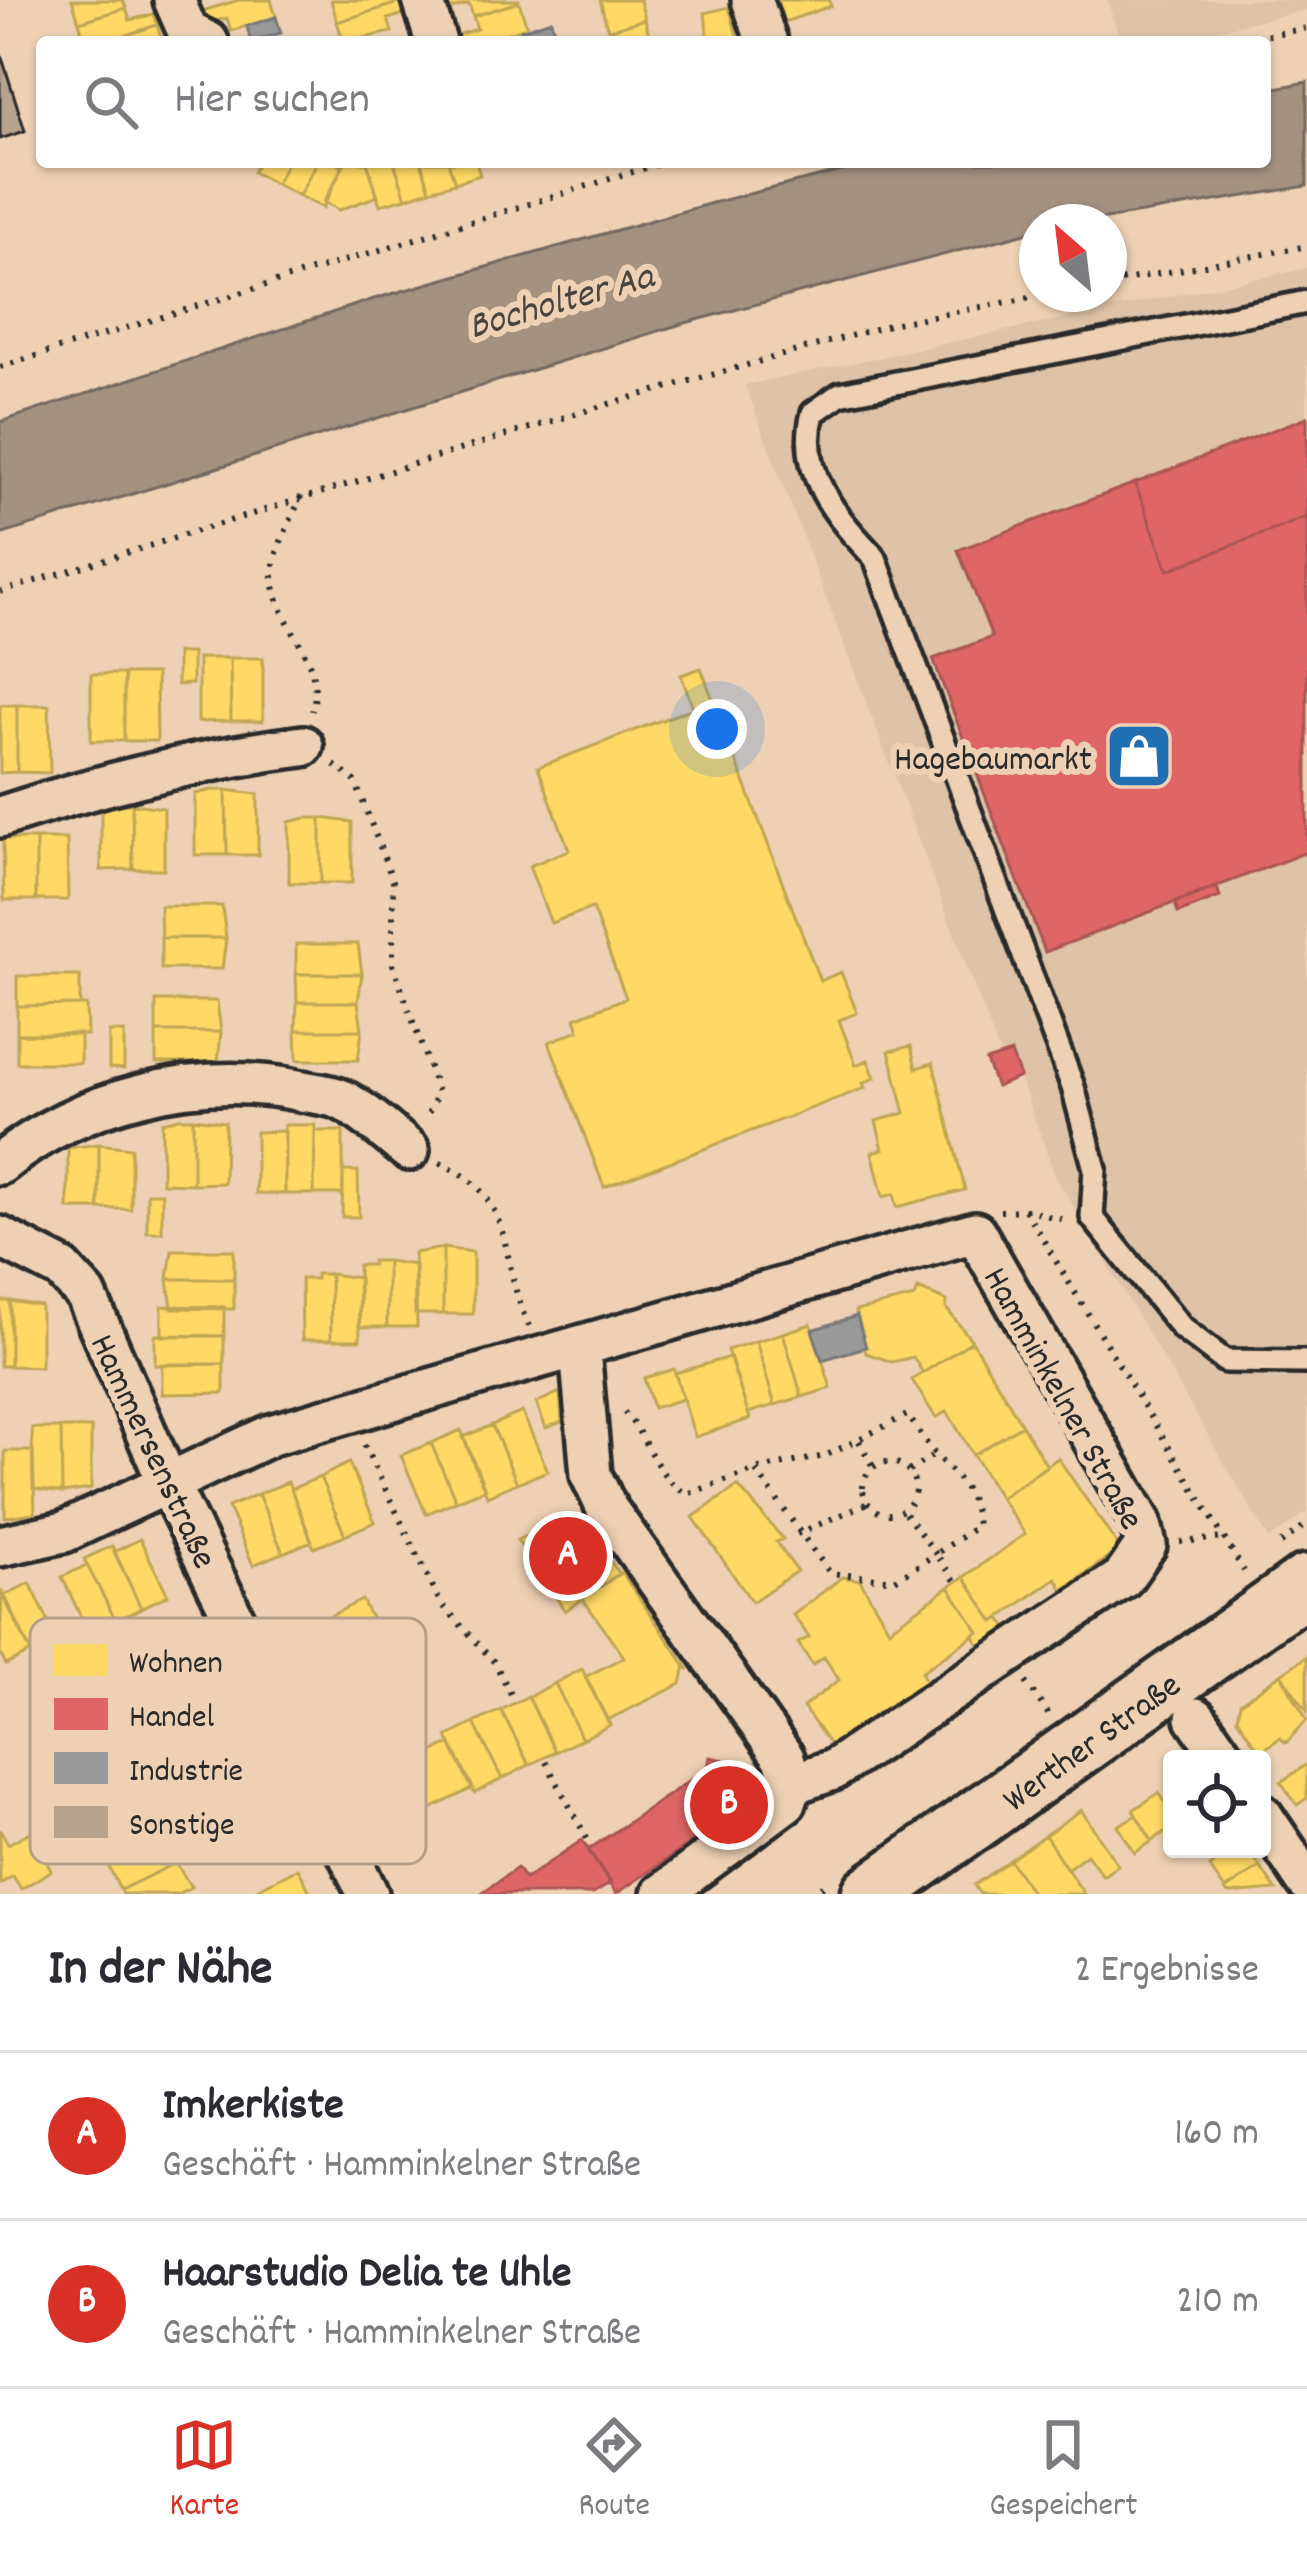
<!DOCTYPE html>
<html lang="de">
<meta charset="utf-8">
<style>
body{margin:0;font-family:Dekko,sans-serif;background:#f2f2f3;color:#2b2b33}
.controls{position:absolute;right:36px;bottom:36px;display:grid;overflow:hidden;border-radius:12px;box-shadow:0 3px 9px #0004}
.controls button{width:108px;height:108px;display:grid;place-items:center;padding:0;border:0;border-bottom:3px solid #e1e1e2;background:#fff;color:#2b2b33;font:60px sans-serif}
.compass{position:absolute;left:1019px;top:204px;width:108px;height:108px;border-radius:50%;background:#fff;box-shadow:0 3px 9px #0004;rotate:332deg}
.you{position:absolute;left:717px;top:729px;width:42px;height:42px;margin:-30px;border:9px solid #fff;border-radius:50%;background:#1a73e8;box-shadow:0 0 0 18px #1a73e833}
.badge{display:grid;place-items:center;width:78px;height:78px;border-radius:50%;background:#d93025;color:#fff;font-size:39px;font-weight:700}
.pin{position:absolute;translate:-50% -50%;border:6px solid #fff;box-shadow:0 3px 12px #0006}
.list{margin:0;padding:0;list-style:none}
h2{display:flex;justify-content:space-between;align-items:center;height:156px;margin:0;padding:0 48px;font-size:51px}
h2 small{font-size:39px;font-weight:400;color:#7c7c81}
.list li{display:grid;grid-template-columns:78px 1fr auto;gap:36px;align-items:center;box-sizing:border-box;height:168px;padding:0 48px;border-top:3px solid #e1e1e2}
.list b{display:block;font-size:45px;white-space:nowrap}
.list p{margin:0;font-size:39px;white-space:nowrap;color:#7c7c81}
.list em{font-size:39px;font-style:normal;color:#7c7c81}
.icon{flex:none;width:66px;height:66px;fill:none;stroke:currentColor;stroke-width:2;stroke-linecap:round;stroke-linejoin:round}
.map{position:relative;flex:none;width:1307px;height:1894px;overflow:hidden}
.search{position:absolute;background:#fff;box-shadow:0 3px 9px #0004;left:36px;right:36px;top:36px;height:132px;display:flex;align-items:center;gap:30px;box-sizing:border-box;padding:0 42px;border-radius:12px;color:#7c7c81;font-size:45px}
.sheet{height:492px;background:#fff}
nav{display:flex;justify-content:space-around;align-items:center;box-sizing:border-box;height:168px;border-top:3px solid #e1e1e2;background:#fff;font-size:33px;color:#7c7c81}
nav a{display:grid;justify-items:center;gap:6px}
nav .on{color:#d93025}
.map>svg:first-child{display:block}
.built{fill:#dec3a9}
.water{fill:#a49180;stroke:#74685e;stroke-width:3}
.homes{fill:#ffd966;stroke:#bfa554;stroke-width:3}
.shops{fill:#e06666;stroke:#aa5454;stroke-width:3}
.industry{fill:#999;stroke:#787878;stroke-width:3}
.building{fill:#b8a38f;stroke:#2b2b2b;stroke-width:3}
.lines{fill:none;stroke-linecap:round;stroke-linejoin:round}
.service-casing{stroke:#2b2b2b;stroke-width:30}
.minor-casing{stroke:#2b2b2b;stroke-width:48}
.secondary-casing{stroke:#2b2b2b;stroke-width:66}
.path{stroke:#2b2b2b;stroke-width:6;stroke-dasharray:3 9;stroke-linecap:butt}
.service{stroke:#eed1b4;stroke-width:21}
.minor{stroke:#eed1b4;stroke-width:39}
.secondary{stroke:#eed1b4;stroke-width:57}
.labels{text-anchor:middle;stroke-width:12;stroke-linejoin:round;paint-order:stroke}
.poi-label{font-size:36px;fill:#2b2b2b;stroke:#eed1b4;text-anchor:end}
.street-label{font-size:36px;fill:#2b2b2b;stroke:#eed1b4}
.water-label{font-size:39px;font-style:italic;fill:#494440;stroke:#eed1b4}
.key{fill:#eed1b4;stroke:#b49f8b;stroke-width:3}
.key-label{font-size:33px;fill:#2b2b2b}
</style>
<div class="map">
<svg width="1307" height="1894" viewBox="0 0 1307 1894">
<rect width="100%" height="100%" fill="#eed1b4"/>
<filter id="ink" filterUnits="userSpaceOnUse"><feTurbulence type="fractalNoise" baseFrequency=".00833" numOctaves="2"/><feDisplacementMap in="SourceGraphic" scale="24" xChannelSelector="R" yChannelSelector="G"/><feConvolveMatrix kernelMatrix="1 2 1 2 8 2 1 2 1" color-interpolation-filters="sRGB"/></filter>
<g filter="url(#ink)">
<path class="built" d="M1107 0H1307V10L1162 42H1121Z
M1307 268V1512L1269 1539 1055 1175 1020 1079 995 1087 985 1061 1000 1054 745 385Z"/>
<path class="water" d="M1307 82V186L1087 222H1037V230L678 325 0 535V422L374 299 712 203 879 162H1265V90Z"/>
<path class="homes" d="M72 0H123L126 8 79 22Z
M239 0H271L276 17 231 31 227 18 203 24 199 12Z
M331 0H408L337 22Z
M408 0 411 12 388 19 392 32 344 42 337 22Z
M442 0H519V2L473 16 469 4 445 11Z
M600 0H640L645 19 608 30Z
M777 0H829L831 6 784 22Z
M519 2 527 27 481 42H455L453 36 477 29 473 16Z
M729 7 738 38 708 42 705 13Z
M126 8 130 20 154 14 157 25 105 42H85L79 22Z
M645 19 651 42H611L608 30Z
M157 25 161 38 105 42Z
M258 162H287L276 184 253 172Z
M287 162H317L299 196 276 184Z
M317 162 344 164 323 208 299 196Z
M345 162H367L378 196 339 210 324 202Z
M367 162H394L406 198 380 205Z
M394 162H421L430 190 406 198Z
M421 162H448L455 183 430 190Z
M448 162H476L480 175 455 183Z
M177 653H192V684L177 685Z
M198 658H230L231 721 198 722Z
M230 658H263V721H231Z
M701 668 820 981 841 972 857 1013 839 1020 856 1065 868 1060 875 1078 863 1083 865 1088 604 1187 549 1042 579 1030 575 1018 626 998 592 908 551 923 529 866 569 850 538 767 693 708 681 675Z
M91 674H124V741H91Z
M124 674H156L157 741H124Z
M0 705H17V772L0 773Z
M17 705H49L50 773 17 772Z
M212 790H226L227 855H195V794Z
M226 790 258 794V855H227Z
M118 804H132L133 869 101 870V808Z
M132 804 164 808V869H133Z
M306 818H321V883H289V822Z
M321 818 352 822V883H321Z
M3 839H36V900H4Z
M36 839H67L68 900H36Z
M160 906H222L226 938H161Z
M161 938H226L222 969H161Z
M296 944H358L362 974H296Z
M296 974H362L358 1002H297Z
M17 976H80V1005L17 1006Z
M156 1001H217L221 1032H156Z
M297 1002H358L362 1030H296Z
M80 1005H86L87 1035 17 1034V1006Z
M296 1030H362L358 1060H297Z
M109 1032H124V1069L109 1068Z
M156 1032H221L218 1063H156Z
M17 1034H80V1063H17Z
M911 1046 916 1068 933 1063 965 1190 897 1207 894 1194 883 1197 872 1152 883 1149 876 1121 905 1113 889 1051Z
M179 1118H193V1184L162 1183V1122Z
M193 1118 225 1122 224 1183 193 1184Z
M284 1125H315L314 1194H285Z
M285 1131V1194H256V1132Z
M315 1131H343V1194H314Z
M99 1144 131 1148V1209H99Z
M99 1144V1209H68V1148Z
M343 1171H358L359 1217H342Z
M147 1193H162V1232H147Z
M443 1248 473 1252V1314H443Z
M443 1248V1314H415L414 1253Z
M172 1250H234V1279H168Z
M372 1261H387V1327H359L358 1265H372Z
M387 1261 415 1265 417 1327H387Z
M316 1274H330L331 1340H302L301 1279H316Z
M330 1274 359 1278 360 1340H331Z
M168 1279H234V1309L172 1308Z
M918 1289 947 1301 946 1308 972 1341 923 1373 913 1357 892 1362 866 1353 855 1311 915 1297Z
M0 1301H10V1366H0Z
M10 1301 41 1306V1367L10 1366Z
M162 1306 224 1307V1336H162Z
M811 1324 831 1388 802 1397 783 1333Z
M783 1333 802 1397 775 1405 756 1341Z
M155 1335 224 1336V1364L155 1365Z
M756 1341 775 1405 748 1413 727 1350Z
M972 1341 1022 1425 973 1455 947 1411 936 1418 912 1380Z
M730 1357 750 1419 695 1437 675 1373Z
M162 1364H224V1393L162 1394Z
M674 1369 683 1399 653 1408 644 1378Z
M560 1392 562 1422 546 1428 536 1403Z
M522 1412 548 1471 517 1483 492 1425Z
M492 1425 517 1483 487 1496 463 1437Z
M1022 1425 1047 1466 1000 1498 973 1455Z
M32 1428H61L62 1493 33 1489Z
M61 1428H91V1489L62 1493Z
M461 1430 485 1489 456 1501 431 1443Z
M431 1443 456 1501 426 1514 401 1455Z
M5 1451H33L35 1513 5 1517Z
M1058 1458 1120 1549 1063 1590 1056 1578 994 1622 964 1577 1025 1534 1000 1498Z
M349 1463 375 1522 345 1535 320 1477Z
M320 1477 345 1535 314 1548 291 1489Z
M288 1482 312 1541 283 1553 258 1494Z
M738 1486 783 1539 776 1542 797 1571 752 1602 693 1517Z
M258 1494 283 1553 253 1565 228 1507Z
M541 1529 554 1547 533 1563 517 1540Z
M140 1539 168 1595 141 1608 114 1552Z
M112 1546 141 1608 116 1621 84 1559Z
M603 1550 619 1574 565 1611 549 1587Z
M87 1565 116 1621 89 1634 62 1577Z
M621 1572 689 1670 685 1666 681 1684 607 1720 585 1677 624 1657 583 1599Z
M842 1577 860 1580 889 1629 949 1587 979 1632 921 1672 927 1683 833 1749 803 1707 839 1680 824 1657 813 1665 798 1643 809 1637 793 1615Z
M964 1577 994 1622 1000 1618 1007 1628 980 1646 973 1635 979 1632 949 1587Z
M30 1583 57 1639 31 1652 3 1596Z
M2 1590 31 1652 6 1665 0 1653Z
M362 1600 375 1626 316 1656 302 1630Z
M1307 1656V1711L1281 1674Z
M582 1669 610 1725 582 1739 555 1683Z
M1281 1674 1307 1720 1286 1743 1280 1738 1260 1752 1237 1718 1240 1703Z
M555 1683 582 1739 555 1752 528 1697Z
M528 1696 555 1752 529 1765 501 1710Z
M356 1701 389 1769 451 1744 473 1788 372 1838 314 1722Z
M501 1710 529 1765 502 1779 474 1723Z
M474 1723 502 1779 474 1793 447 1737Z
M1307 1764V1798L1297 1805 1281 1782Z
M1159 1793 1172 1812V1827L1152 1841 1133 1810Z
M1081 1810 1118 1865 1103 1876 1087 1854 1067 1869 1045 1835Z
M151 1811 167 1836 108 1865 95 1840Z
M1136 1815 1152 1841 1135 1853 1118 1826Z
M0 1829 8 1844 32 1831 51 1871 21 1889 13 1876 0 1884Z
M1045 1835 1067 1869 1084 1894H1032L1010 1860Z
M167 1836 176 1863 120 1890 108 1865Z
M1236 1849H1248L1260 1867 1225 1890 1209 1867Z
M1010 1860 1032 1894H980L974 1885Z
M176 1863 191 1887 177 1894H122L120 1890Z
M1260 1867 1276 1890 1228 1894 1225 1890Z
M298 1868 311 1894H259L257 1889Z"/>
<path class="shops" d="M1307 417V517L1168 570 1135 483Z
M1135 483 1168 570 1307 517V852L1045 952 933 659 992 637 958 550Z
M1217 887 1220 897 1178 913 1175 903Z
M1011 1053 1020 1077 996 1087 986 1061Z
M586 1526 603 1550 548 1587 531 1563Z
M710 1757 729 1761 728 1771 750 1803 616 1894 588 1850 708 1768Z
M582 1840 611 1883 593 1894H480L517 1868 525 1879Z"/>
<path class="industry" d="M276 17 281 33 251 42 247 26Z
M551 20 556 37 525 42 521 30Z
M857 1316 866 1347 822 1360 812 1330Z"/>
<path class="building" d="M0 51 25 131 0 139Z"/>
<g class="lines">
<g class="service-casing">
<path id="service" d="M1307 302 840 394 813 413C797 473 836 517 875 558L1073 1087 1095 1169 1092 1217 1182 1328 1225 1361 1307 1362"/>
</g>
<g class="minor-casing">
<path id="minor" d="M174 0 188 32 208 42
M423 0 436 42
M752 0 767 42
M0 817C100 784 198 759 303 746
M0 1164C81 1099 195 1070 297 1090 311 1093 330 1094 342 1100 366 1112 388 1134 409 1150
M0 1237 62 1269 86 1295 167 1481 368 1894
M580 1349 591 1475 607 1509 784 1758 792 1784 786 1802 662 1894
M0 1546 64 1532 271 1435 975 1232 1140 1521 1146 1545 1123 1578 833 1770 792 1784
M1196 1718 1225 1759
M1262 1815 1307 1882"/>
</g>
<g class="secondary-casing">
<path id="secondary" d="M871 1894 1307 1584"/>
</g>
<path class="path" d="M1232 42 1307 28
M1109 283 1307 246
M0 367 665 162
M301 496C292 520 272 552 273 577 276 626 327 658 312 711
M0 592 598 407 896 323 1051 294
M334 765 355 781 393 881V964L438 1093 425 1120
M440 1163C520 1196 497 1262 529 1326
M1025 1210 1244 1571
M1000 1211 1025 1210 1068 1221
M624 1412C649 1439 654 1476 687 1494L759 1469 825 1456 907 1415C917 1427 925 1442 935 1454 958 1480 973 1489 977 1526L936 1554 956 1582
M859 1441 873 1467
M364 1445 440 1602 495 1663 514 1700
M863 1488a26 26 0 1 1 52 0a26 26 0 1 1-52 0Z
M756 1471 830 1573 895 1580 936 1554 903 1511
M909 1471 935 1454
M797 1534 868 1503
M1180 1542 1224 1538
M1281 1543 1307 1524
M1026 1682 1049 1715
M546 1762 591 1846
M811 1894 829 1882"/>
<use href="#service" class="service"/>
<use href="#minor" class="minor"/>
<use href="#secondary" class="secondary"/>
</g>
</g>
<defs>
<g id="shop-square" transform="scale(3.45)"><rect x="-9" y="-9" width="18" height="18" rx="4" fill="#1f6fb2" stroke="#eed1b4"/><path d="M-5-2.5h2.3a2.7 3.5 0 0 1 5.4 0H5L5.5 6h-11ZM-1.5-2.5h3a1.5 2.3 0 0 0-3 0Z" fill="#fff"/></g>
</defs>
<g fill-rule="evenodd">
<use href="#shop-square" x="1139" y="756"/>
</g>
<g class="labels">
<g class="poi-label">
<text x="1092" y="769">Hagebaumarkt</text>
</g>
<g class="street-label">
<text transform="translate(1066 1397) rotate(61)" y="13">Hamminkelner Straße</text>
<text transform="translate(156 1450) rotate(65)" y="13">Hammersenstraße</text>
<text transform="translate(1090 1740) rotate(-36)" y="13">Werther Straße</text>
</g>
<g class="water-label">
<text transform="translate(560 298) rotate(-16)" y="14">Bocholter Aa</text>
</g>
</g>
<rect x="30" y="1618" width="396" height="246" rx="18" class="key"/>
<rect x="54" y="1644" width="54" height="32" fill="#ffd966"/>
<rect x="54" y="1698" width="54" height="32" fill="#e06666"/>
<rect x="54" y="1752" width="54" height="32" fill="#999"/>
<rect x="54" y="1806" width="54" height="32" fill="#b8a38f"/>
<g class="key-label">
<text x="129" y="1672">Wohnen</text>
<text x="129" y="1726">Handel</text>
<text x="129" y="1780">Industrie</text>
<text x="129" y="1834">Sonstige</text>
</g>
</svg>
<div class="controls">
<button><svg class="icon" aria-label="locate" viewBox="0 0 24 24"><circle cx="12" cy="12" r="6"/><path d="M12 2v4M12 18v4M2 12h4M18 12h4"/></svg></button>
</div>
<svg class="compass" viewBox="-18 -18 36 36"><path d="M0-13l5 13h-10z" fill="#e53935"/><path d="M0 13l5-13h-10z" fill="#7c7c81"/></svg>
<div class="you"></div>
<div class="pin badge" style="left:568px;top:1556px">A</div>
<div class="pin badge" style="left:729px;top:1805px">B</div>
<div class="search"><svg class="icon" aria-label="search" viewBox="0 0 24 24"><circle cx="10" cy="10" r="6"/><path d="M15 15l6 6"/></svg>Hier suchen</div>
</div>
<section class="sheet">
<h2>In der Nähe<small>2 Ergebnisse</small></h2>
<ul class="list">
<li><span class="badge">A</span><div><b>Imkerkiste</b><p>Geschäft · Hamminkelner Straße</p></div><em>160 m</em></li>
<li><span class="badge">B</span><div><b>Haarstudio Delia te Uhle</b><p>Geschäft · Hamminkelner Straße</p></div><em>210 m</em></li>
</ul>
</section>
<nav>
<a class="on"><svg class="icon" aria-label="map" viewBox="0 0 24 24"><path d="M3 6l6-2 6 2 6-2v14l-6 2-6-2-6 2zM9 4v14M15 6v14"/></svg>Karte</a>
<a><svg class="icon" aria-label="directions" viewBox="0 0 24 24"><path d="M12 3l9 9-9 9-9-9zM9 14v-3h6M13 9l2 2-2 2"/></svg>Route</a>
<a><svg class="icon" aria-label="saved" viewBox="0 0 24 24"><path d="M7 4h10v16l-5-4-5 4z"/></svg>Gespeichert</a>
</nav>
